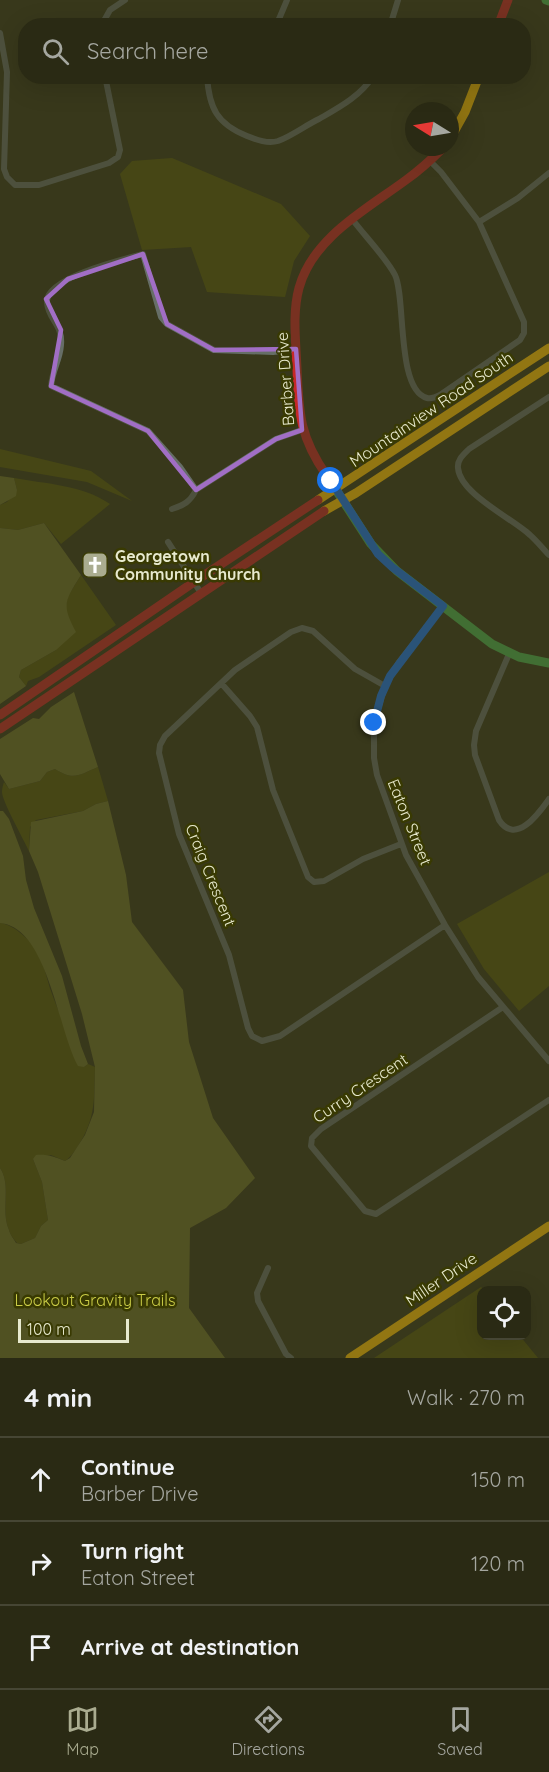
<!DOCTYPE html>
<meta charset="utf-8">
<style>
body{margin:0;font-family:Quicksand,sans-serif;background:#363622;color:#f1f3f6}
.controls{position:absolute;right:18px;bottom:18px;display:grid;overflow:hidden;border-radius:12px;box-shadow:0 6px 24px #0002}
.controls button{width:54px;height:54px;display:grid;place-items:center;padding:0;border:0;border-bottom:2px solid #464634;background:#2a2a14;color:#f1f3f6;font:30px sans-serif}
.compass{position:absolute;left:405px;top:102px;width:54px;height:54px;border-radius:50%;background:#2a2a14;box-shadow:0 6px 24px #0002;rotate:281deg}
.scale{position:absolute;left:18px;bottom:15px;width:111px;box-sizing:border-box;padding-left:6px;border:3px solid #e8eacf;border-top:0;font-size:16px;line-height:21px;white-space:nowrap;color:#e8eacf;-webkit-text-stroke:4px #393a02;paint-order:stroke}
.stop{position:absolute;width:18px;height:18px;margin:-14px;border:4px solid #1a73e8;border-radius:50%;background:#fff}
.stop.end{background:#1a73e8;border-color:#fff;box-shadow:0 2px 6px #0008}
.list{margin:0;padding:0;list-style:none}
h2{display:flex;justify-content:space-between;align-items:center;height:78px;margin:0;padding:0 24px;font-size:26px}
h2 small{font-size:20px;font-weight:400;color:#a5a7a0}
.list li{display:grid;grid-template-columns:39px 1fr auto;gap:18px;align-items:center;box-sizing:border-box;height:84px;padding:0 24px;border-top:2px solid #464634}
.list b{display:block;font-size:22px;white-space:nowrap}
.list p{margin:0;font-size:20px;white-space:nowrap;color:#a5a7a0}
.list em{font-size:20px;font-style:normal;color:#a5a7a0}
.icon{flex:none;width:33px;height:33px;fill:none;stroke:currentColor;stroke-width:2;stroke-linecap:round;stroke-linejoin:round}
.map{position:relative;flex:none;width:549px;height:1358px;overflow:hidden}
.search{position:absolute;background:#2a2a14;box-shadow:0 6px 24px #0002;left:18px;right:18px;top:18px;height:66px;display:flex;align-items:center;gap:15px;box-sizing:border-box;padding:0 21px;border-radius:24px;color:#a5a7a0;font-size:22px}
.sheet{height:330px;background:#2a2a14}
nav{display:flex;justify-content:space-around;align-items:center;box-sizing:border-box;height:84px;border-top:2px solid #464634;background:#2a2a14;font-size:16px;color:#a5a7a0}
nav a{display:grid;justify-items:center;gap:3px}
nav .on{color:#aaac90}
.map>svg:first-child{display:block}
.green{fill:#57580e}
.forest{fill:#6e6f2b}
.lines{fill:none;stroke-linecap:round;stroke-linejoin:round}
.street{stroke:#666e67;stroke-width:6}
.fast{stroke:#4caf50;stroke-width:9}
.slow{stroke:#ffc107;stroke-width:9}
.jam{stroke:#c62828;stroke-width:9}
.route{stroke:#1a73e8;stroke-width:8}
.marked{fill:none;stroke:#a16ec5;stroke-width:4.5;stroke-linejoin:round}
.labels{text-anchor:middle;stroke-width:5;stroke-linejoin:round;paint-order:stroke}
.street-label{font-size:16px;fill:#e8eacf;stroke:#393a02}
.poi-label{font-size:16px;font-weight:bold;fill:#e8eacf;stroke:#393a02;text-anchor:start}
.park-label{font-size:16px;fill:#cbcd47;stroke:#393a02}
</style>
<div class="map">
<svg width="549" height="1358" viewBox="0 0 549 1358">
<rect width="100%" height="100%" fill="#38381b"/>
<path class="green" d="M172 158 281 204 310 236 294 261 285 297 207 292 191 247 142 250 120 174 132 161Z
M0 449 91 471 132 501 87 482 0 467Z
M14 478C46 484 83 485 110 504L61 544 44 523 18 530 0 528V505L7 502 17 490Z
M81 575 116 625 39 677 28 681 26 686 19 677 21 670 56 650 68 596Z
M98 767 108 801 96 804 83 811 36 820 30 827 29 851C24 840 2 801 2 792 2 789 3 785 4 782L9 789 40 781 47 772 55 769C74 781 79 775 98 767Z
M549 872V986L519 1011 484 969 457 924Z
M0 923C12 924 26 937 34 946 44 960 46 978 52 994 61 1019 73 1043 84 1067L88 1064 95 1067C94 1099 96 1118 78 1146 74 1152 71 1157 65 1161L51 1155 33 1159 42 1182 48 1220 41 1226 35 1238 21 1244 17 1243C14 1239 10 1235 9 1230 0 1210 12 1186 0 1168Z
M481 1287 484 1290H482V1336H520L538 1358H374Z"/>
<path class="forest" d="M0 476 14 478 17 490 16 496 0 505Z
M44 523 81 575C65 601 61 604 76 632L56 650 21 670 19 677 26 686 0 704V528L18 530Z
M74 692 98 767C79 775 74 781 55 769L47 772 40 781 9 789 0 774V739L33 718 39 719 51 707Z
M108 801 126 875 132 922 183 990 189 1042 213 1118 255 1178 226 1208 190 1228 189 1308 225 1358H0V1168C12 1186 0 1210 9 1230 10 1235 14 1239 16 1243L21 1244 35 1238 41 1226 48 1220 42 1182 33 1159 36 1155C47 1154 55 1157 65 1161L70 1158 85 1135 94 1112 95 1067 82 1014 38 872 29 851 31 822 83 811 96 804Z
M0 811H3L9 819 23 856 26 880 34 908 62 976 81 1046 88 1064 84 1067 78 1066C58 1031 48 927 0 923Z"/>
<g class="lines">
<path class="street" d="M101 26 110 10 125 0
M272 26 279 19 287 0
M390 26 398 0
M0 33 7 72 4 169 7 177 15 185H39L109 163 118 157 120 150 105 76
M207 76C209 108 217 124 247 136 257 140 268 144 278 141 292 136 306 125 319 119 338 108 361 96 373 76
M352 219C364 235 387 259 395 275 406 297 396 390 427 398 431 399 436 397 440 395L520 340 524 333V322L479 222 441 172 431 162
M479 222 518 198 549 173
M549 397 469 449C463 455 457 460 458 468 460 494 512 518 530 535 537 541 543 549 549 555
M196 490 180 467 148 431 51 386C52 371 60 360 61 345 63 324 48 320 47 302 45 278 124 259 143 254L161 317 167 324 214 350 273 352 296 349
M196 490 276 439 302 430
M172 509C184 505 190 502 196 490
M168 542 201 593
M443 606 399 662 385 686 374 723V758L377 775 406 855 445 925 478 977 549 1061
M509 654 476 731 474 745 475 755 499 820C516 846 539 813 549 799
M221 683 250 716 257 727 273 790 308 877 314 882 324 881 363 859 401 844
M385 686 355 669 313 631 302 628 291 632 235 670 165 736 160 745 159 753 179 834 229 955 248 1028 252 1036 262 1041 280 1036 445 925
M503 1007 321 1129 312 1138 311 1146 365 1211 376 1214 549 1100
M268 1268 257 1293 258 1301 286 1354 291 1358"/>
<path class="fast" d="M546 0 549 1
M327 476 371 544 397 571 492 644 519 657 549 663"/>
<path class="slow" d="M450 139 465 112 479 76
M318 500 549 348
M324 511 356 493 549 366
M350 1358 549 1226"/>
<path class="jam" d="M498 26 508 0
M327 476C300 438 299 415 297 369 296 342 292 314 299 288 313 237 367 209 406 180 420 170 432 159 444 147
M0 715 194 582 318 500
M0 729 324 511"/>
</g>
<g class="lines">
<path class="route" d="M331 481 378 554 392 567 443 606 390 676 381 696 374 723"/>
</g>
<path d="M0 0H549V1358H0ZM143 254 167 324 214 350 296 349 302 430 276 439 196 490 148 431 51 386 61 330 46 299 68 279Z" fill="#38381b" fill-opacity=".55" fill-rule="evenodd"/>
<path class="marked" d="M143 254 167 324 214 350 296 349 302 430 276 439 196 490 148 431 51 386 61 330 46 299 68 279Z"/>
<defs>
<g id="church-square" transform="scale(1.35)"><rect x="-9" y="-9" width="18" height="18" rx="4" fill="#aaac90" stroke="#393a02"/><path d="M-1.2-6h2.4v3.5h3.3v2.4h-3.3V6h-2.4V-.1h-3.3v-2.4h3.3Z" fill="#fff"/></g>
</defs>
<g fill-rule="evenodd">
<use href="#church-square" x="95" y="565"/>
</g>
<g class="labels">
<g class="street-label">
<text transform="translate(285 379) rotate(-94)" y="6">Barber Drive</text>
<text transform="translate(431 409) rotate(-34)" y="6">Mountainview Road South</text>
<text transform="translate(410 822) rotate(68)" y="6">Eaton Street</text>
<text transform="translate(211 875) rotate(68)" y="6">Craig Crescent</text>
<text transform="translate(360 1088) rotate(-34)" y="6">Curry Crescent</text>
<text transform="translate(441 1279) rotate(-34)" y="6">Miller Drive</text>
</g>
<g class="poi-label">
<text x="115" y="562">Georgetown<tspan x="115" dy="18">Community Church</tspan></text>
</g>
<g class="park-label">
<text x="95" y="1306">Lookout Gravity Trails</text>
</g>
</g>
</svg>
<div class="controls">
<button><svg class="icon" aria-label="locate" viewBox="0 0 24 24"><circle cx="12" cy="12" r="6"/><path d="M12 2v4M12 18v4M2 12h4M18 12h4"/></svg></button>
</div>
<svg class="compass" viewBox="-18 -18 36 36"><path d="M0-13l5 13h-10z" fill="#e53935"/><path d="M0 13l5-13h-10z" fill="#a5a7a0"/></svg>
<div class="scale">100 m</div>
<div class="stop" style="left:331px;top:481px"></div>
<div class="stop end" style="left:374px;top:723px"></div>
<div class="search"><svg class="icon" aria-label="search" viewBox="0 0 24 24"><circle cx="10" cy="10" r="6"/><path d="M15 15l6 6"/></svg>Search here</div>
</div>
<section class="sheet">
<h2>4 min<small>Walk · 270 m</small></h2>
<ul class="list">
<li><svg class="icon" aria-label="ahead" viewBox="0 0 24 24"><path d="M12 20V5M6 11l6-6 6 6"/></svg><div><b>Continue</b><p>Barber Drive</p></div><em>150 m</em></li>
<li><svg class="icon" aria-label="right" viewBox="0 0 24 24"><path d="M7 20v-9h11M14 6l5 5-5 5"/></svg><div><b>Turn right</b><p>Eaton Street</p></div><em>120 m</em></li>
<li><svg class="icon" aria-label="arrive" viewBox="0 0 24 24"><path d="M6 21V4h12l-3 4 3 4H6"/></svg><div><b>Arrive at destination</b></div></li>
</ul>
</section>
<nav>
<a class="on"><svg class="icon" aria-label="map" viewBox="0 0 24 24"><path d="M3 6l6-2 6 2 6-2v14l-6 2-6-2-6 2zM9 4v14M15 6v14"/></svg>Map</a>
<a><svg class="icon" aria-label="directions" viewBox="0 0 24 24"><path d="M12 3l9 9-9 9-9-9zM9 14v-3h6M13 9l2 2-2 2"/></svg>Directions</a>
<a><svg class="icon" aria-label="saved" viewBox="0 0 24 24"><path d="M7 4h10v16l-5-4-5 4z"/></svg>Saved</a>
</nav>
